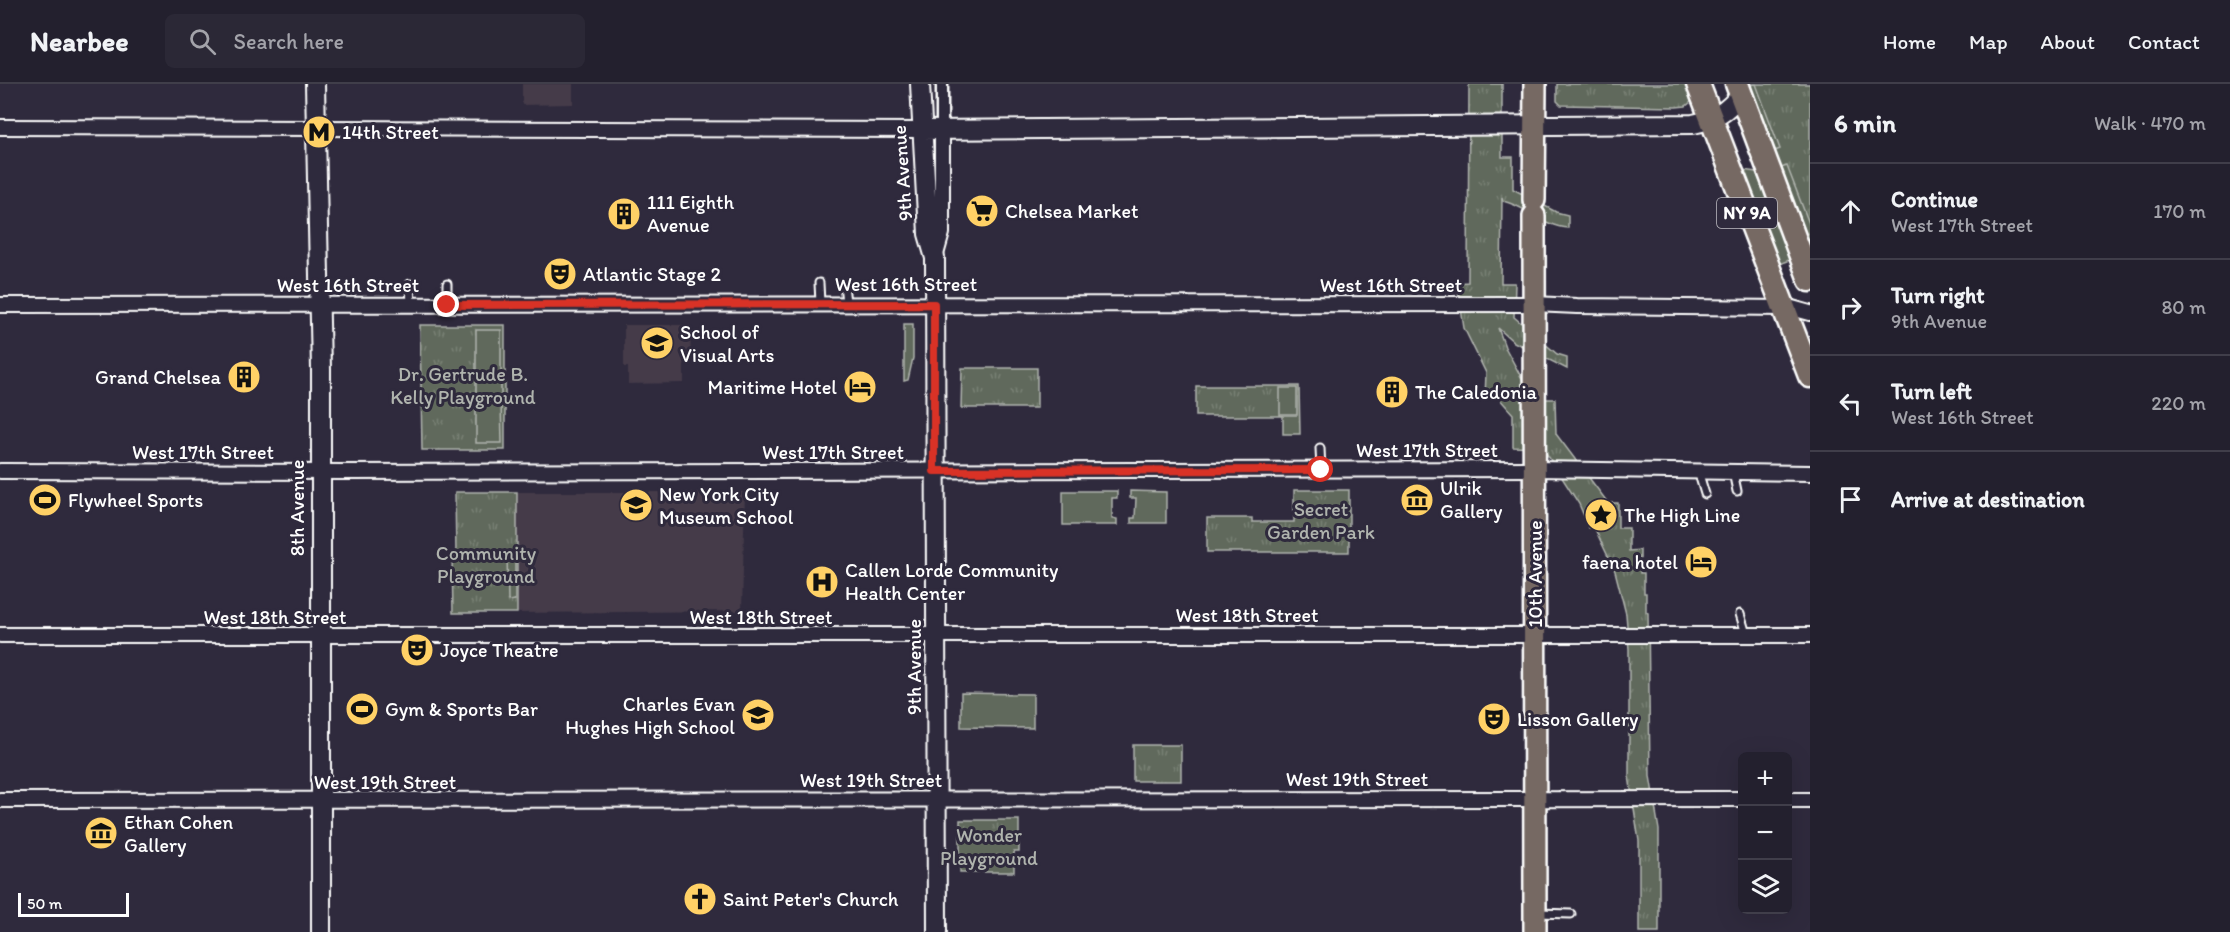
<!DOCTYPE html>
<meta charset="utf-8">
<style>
body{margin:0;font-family:Itim,sans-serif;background:#2b2836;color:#f1f3f6}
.controls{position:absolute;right:18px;bottom:18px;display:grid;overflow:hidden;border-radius:9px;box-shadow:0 6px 24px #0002}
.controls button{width:54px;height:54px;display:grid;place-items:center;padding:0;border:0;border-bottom:2px solid #403e4a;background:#23202e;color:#f1f3f6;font:30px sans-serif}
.scale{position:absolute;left:18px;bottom:15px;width:111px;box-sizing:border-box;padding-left:6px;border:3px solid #fff;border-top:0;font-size:16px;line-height:21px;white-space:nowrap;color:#fff;-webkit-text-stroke:4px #2f2a3d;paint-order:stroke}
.stop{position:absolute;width:18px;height:18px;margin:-14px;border:4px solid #d93025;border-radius:50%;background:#fff}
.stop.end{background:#d93025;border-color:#fff;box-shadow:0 2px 6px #0008}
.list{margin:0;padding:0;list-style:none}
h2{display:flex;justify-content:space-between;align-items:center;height:78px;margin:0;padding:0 24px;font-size:26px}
h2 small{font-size:20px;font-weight:400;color:#a3a3aa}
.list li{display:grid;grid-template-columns:39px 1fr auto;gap:18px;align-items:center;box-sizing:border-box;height:96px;padding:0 24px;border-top:2px solid #403e4a}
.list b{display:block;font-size:22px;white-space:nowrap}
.list p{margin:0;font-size:20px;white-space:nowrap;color:#a3a3aa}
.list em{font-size:20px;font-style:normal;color:#a3a3aa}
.icon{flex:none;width:33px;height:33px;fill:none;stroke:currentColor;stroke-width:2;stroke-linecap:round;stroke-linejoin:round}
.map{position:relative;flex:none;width:1810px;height:848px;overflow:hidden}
header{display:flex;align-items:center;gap:36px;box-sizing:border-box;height:84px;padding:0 30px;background:#23202e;border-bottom:2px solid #403e4a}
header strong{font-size:28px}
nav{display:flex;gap:33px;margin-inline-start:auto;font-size:21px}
.search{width:420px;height:54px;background:#2b2836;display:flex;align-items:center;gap:15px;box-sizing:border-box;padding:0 21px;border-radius:9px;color:#a3a3aa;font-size:22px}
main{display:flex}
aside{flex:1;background:#23202e}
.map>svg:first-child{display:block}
.built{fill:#443a49}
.park{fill:url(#park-tufts);stroke:#b0b4ae;stroke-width:1.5}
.garden{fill:#60695c;stroke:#b0b4ae;stroke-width:1.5}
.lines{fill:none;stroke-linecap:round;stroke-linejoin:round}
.service-casing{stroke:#fff;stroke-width:11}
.pedestrian-casing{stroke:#fff;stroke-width:15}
.minor-casing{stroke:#fff;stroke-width:18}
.secondary-casing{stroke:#fff;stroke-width:22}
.primary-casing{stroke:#fff;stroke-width:26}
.trunk-casing{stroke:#fff;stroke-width:27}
.service{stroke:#2f2a3d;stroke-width:7}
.pedestrian{stroke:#2f2a3d;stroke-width:10}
.minor{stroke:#2f2a3d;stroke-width:14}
.secondary{stroke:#2f2a3d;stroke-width:18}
.primary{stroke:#766964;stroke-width:21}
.trunk{stroke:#766964;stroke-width:22}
.route{stroke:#d93025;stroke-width:8}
.labels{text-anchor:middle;stroke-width:6;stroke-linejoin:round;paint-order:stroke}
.shield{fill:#2f2a3d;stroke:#c1bfc5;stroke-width:1.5}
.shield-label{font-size:18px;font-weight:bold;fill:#fff}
.poi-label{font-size:20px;fill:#fff;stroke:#2f2a3d;text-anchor:start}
.street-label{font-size:20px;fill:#fff;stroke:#2f2a3d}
.park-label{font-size:20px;fill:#b0b4ae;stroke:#2f2a3d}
</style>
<header>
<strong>Nearbee</strong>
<div class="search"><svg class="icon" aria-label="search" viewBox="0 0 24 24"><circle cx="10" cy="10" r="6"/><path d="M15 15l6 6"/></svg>Search here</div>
<nav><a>Home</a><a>Map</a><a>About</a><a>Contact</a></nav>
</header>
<main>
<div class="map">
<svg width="1810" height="848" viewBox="0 0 1810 848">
<defs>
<pattern id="park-tufts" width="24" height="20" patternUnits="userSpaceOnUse" patternTransform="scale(1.5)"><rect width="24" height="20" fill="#60695c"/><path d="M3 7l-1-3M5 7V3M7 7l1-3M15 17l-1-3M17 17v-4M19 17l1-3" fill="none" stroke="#788074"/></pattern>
</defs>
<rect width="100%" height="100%" fill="#2f2a3d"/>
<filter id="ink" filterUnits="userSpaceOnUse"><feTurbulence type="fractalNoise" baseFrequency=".0167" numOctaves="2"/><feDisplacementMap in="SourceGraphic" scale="12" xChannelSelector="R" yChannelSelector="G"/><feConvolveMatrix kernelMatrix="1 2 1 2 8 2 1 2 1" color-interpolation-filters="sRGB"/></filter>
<g filter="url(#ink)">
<path class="built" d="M522 0H573V20L522 21Z
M624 241H690L691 277H684V299L628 300V283H624Z
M517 408H745L742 527 517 529Z"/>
<path class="park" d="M1469 0H1502V73H1513V105L1556 128 1568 131V144C1543 142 1526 122 1503 117L1502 113 1501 199H1515L1514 233 1557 270 1567 273V285L1514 258 1498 244 1505 263 1533 315H1555L1556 350 1608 419H1618V444H1629V467L1640 466V489H1644V509H1646V528L1648 529 1650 692 1659 746V848H1639V757L1629 692V565L1626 530 1615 487 1594 443 1589 444 1579 420 1543 364 1513 363V330L1498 313 1485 314 1486 289 1464 244 1457 199 1468 198Z
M1557 0H1686L1691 18 1686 22 1676 23 1561 21 1557 17Z
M1749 0H1810V161Z
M420 241H505V366H422Z
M962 284H1037V324H961Z
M1196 302H1299L1300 350H1283V332H1196Z
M1294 406H1349V468H1207V434H1252V438H1294Z
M455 408H517V529H453L452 470H456Z
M1133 661H1181V697H1133Z
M960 736H1019V768H1014V788H960Z"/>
<path class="garden" d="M1756 0 1780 65 1775 67 1750 1Z
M1787 82 1810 142V161L1781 84Z
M1743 86 1756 88 1792 175 1779 180Z
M904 240H913V274L908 296 904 297Z
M476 246H501V315H476Z
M1280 304H1297V331H1280Z
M501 318 502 359H476V319Z
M1063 407H1117V414H1112V434L1117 435V441H1063Z
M1130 407 1166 408V439H1131V434H1135L1136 414H1130Z
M507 469H515V516L508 517Z
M961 609 1033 610V644L961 643Z"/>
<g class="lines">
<g class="service-casing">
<path id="service" d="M819 199 820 219
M410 200 411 221
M447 200V221
M844 200 846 219
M1320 364 1321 386
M1698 387 1705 410
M1733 388 1737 407
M1740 530 1746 550
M1538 829 1571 830"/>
</g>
<g class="pedestrian-casing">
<path id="pedestrian" d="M942 45V0"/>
</g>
<g class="minor-casing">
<path id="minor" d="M0 43 921 46
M935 174 942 149V45
M0 221 1534 220 1577 222 1792 224 1810 229
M0 387 349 388 1535 385 1810 389
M0 551H1810
M0 716 1742 715
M1788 716H1810"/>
</g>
<g class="secondary-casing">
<path id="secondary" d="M315 0 321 286V848
M920 0 928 150 935 174 937 848
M921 46 1693 40C1711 37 1730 26 1740 10"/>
</g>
<g class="primary-casing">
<path id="primary" d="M1534 116 1535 0
M1534 132 1535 848"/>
</g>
<g class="trunk-casing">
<path id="trunk" d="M1698 0 1810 292
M1737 0 1810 196"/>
</g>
<use href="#service" class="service"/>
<use href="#pedestrian" class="pedestrian"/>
<use href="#minor" class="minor"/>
<use href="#secondary" class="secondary"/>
<use href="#primary" class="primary"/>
<use href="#trunk" class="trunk"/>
</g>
</g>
<g class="lines" filter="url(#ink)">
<path class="route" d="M447 221 934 220V387L1321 386"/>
</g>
<defs>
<g id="metro-disc" transform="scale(1.725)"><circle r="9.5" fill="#ffd166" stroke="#2f2a3d"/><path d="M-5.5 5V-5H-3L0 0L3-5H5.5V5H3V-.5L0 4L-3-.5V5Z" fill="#111"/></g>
<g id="supermarket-disc" transform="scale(1.725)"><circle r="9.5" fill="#ffd166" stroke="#2f2a3d"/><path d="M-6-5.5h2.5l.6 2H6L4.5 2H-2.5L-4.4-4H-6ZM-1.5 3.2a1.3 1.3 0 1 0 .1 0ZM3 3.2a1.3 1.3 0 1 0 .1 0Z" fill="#111"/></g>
<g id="building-disc" transform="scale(1.725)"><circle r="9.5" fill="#ffd166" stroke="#2f2a3d"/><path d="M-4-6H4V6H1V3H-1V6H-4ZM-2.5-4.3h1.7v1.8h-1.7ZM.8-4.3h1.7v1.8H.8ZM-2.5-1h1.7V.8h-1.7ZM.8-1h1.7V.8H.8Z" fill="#111"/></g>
<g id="theatre-disc" transform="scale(1.725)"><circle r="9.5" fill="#ffd166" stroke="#2f2a3d"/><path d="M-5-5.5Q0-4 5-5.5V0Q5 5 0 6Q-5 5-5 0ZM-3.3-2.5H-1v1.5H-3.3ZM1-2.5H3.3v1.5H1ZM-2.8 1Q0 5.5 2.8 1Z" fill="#111"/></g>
<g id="university-disc" transform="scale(1.725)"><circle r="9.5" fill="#ffd166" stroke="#2f2a3d"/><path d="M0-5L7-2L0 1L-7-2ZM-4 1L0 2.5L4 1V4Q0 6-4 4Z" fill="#111"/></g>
<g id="hotel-disc" transform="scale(1.725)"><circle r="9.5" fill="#ffd166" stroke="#2f2a3d"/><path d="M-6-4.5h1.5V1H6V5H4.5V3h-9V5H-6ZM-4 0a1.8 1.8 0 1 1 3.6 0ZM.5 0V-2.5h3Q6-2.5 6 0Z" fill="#111"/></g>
<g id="stadium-disc" transform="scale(1.725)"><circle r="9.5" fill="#ffd166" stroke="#2f2a3d"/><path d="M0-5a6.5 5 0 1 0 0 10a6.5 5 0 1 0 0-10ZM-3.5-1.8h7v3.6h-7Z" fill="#111"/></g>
<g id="museum-disc" transform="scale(1.725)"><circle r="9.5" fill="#ffd166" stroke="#2f2a3d"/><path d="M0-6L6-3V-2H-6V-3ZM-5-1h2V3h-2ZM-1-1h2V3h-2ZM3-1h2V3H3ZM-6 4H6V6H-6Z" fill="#111"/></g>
<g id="school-disc" transform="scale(1.725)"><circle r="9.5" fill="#ffd166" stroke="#2f2a3d"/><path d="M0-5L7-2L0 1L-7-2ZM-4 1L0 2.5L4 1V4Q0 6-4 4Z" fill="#111"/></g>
<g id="sight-disc" transform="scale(1.725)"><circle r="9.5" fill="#ffd166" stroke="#2f2a3d"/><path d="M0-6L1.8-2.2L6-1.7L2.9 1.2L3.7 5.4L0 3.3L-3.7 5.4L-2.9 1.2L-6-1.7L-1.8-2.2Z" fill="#111"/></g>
<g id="hospital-disc" transform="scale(1.725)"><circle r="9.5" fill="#ffd166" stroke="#2f2a3d"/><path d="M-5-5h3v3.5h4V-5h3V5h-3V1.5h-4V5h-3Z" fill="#111"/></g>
<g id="church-disc" transform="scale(1.725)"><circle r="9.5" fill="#ffd166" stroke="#2f2a3d"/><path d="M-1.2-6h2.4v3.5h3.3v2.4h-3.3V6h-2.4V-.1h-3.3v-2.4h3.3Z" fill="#111"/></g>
</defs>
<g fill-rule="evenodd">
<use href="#metro-disc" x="319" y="48"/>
<use href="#supermarket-disc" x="982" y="127"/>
<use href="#building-disc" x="624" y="130"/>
<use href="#theatre-disc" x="560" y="190"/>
<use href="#university-disc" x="657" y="259"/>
<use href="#building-disc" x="244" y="293"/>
<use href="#hotel-disc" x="860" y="303"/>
<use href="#building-disc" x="1392" y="308"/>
<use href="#stadium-disc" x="45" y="416"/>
<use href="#museum-disc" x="1417" y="416"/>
<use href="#school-disc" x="636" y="421"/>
<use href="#sight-disc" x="1601" y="431"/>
<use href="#hotel-disc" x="1701" y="478"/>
<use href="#hospital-disc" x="822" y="498"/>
<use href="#theatre-disc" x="417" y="566"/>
<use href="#stadium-disc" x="362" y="625"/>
<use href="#school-disc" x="758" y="631"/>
<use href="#theatre-disc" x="1494" y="635"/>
<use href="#museum-disc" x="101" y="749"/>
<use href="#church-disc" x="700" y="815"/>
</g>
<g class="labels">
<rect class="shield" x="1717" y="114" width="60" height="30" rx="4.5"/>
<g class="shield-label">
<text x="1747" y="135">NY 9A</text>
</g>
<g class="poi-label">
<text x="342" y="55">14th Street</text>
<text x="647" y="125">111 Eighth<tspan x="647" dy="23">Avenue</tspan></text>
<text x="1005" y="134">Chelsea Market</text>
<text x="583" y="197">Atlantic Stage 2</text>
<text x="680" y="255">School of<tspan x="680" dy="23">Visual Arts</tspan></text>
<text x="221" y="300" text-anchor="end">Grand Chelsea</text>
<text x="837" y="310" text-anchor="end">Maritime Hotel</text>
<text x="1415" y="315">The Caledonia</text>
<text x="1440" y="411">Ulrik<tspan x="1440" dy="23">Gallery</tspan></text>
<text x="659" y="417">New York City<tspan x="659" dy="23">Museum School</tspan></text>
<text x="68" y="423">Flywheel Sports</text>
<text x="1624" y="438">The High Line</text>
<text x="1678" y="485" text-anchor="end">faena hotel</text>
<text x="845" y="493">Callen Lorde Community<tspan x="845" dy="23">Health Center</tspan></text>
<text x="440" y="573">Joyce Theatre</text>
<text x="735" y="627" text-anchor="end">Charles Evan<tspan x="735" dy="23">Hughes High School</tspan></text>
<text x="385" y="632">Gym &amp; Sports Bar</text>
<text x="1517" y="642">Lisson Gallery</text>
<text x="124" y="745">Ethan Cohen<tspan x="124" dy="23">Gallery</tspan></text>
<text x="723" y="822">Saint Peter's Church</text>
</g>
<g class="street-label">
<text transform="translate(902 89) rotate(-94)" y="7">9th Avenue</text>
<text x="906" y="207">West 16th Street</text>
<text x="348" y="208">West 16th Street</text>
<text x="1391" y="208">West 16th Street</text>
<text x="1427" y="373">West 17th Street</text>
<text x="203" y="375">West 17th Street</text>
<text x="833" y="375">West 17th Street</text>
<text transform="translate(297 424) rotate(-90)" y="7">8th Avenue</text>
<text transform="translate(1535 490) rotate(-90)" y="7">10th Avenue</text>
<text x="1247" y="538">West 18th Street</text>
<text x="275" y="540">West 18th Street</text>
<text x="761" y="540">West 18th Street</text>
<text transform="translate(914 583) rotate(-90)" y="7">9th Avenue</text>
<text x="1357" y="702">West 19th Street</text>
<text x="871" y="703">West 19th Street</text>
<text x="385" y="705">West 19th Street</text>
</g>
<g class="park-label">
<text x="463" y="297">Dr. Gertrude B.<tspan x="463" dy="23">Kelly Playground</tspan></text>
<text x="1321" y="432">Secret<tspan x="1321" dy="23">Garden Park</tspan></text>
<text x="486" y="476">Community<tspan x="486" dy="23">Playground</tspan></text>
<text x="989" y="758">Wonder<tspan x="989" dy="23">Playground</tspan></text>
</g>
</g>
</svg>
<div class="controls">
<button>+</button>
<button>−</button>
<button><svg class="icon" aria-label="layers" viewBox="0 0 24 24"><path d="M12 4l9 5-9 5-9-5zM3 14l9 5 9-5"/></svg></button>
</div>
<div class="scale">50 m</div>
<div class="stop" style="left:1321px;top:386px"></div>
<div class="stop end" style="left:447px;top:221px"></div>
</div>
<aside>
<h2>6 min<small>Walk · 470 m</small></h2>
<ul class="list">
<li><svg class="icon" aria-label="ahead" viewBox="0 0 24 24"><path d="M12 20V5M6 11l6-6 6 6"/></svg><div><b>Continue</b><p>West 17th Street</p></div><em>170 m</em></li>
<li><svg class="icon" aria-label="right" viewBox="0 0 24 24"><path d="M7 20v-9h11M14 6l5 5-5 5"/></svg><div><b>Turn right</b><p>9th Avenue</p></div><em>80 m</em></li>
<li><svg class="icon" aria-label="left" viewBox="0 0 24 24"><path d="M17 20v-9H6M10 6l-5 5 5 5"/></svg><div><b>Turn left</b><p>West 16th Street</p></div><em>220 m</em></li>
<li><svg class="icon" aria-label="arrive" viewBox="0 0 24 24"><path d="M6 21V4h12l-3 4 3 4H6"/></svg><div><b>Arrive at destination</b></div></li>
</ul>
</aside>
</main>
